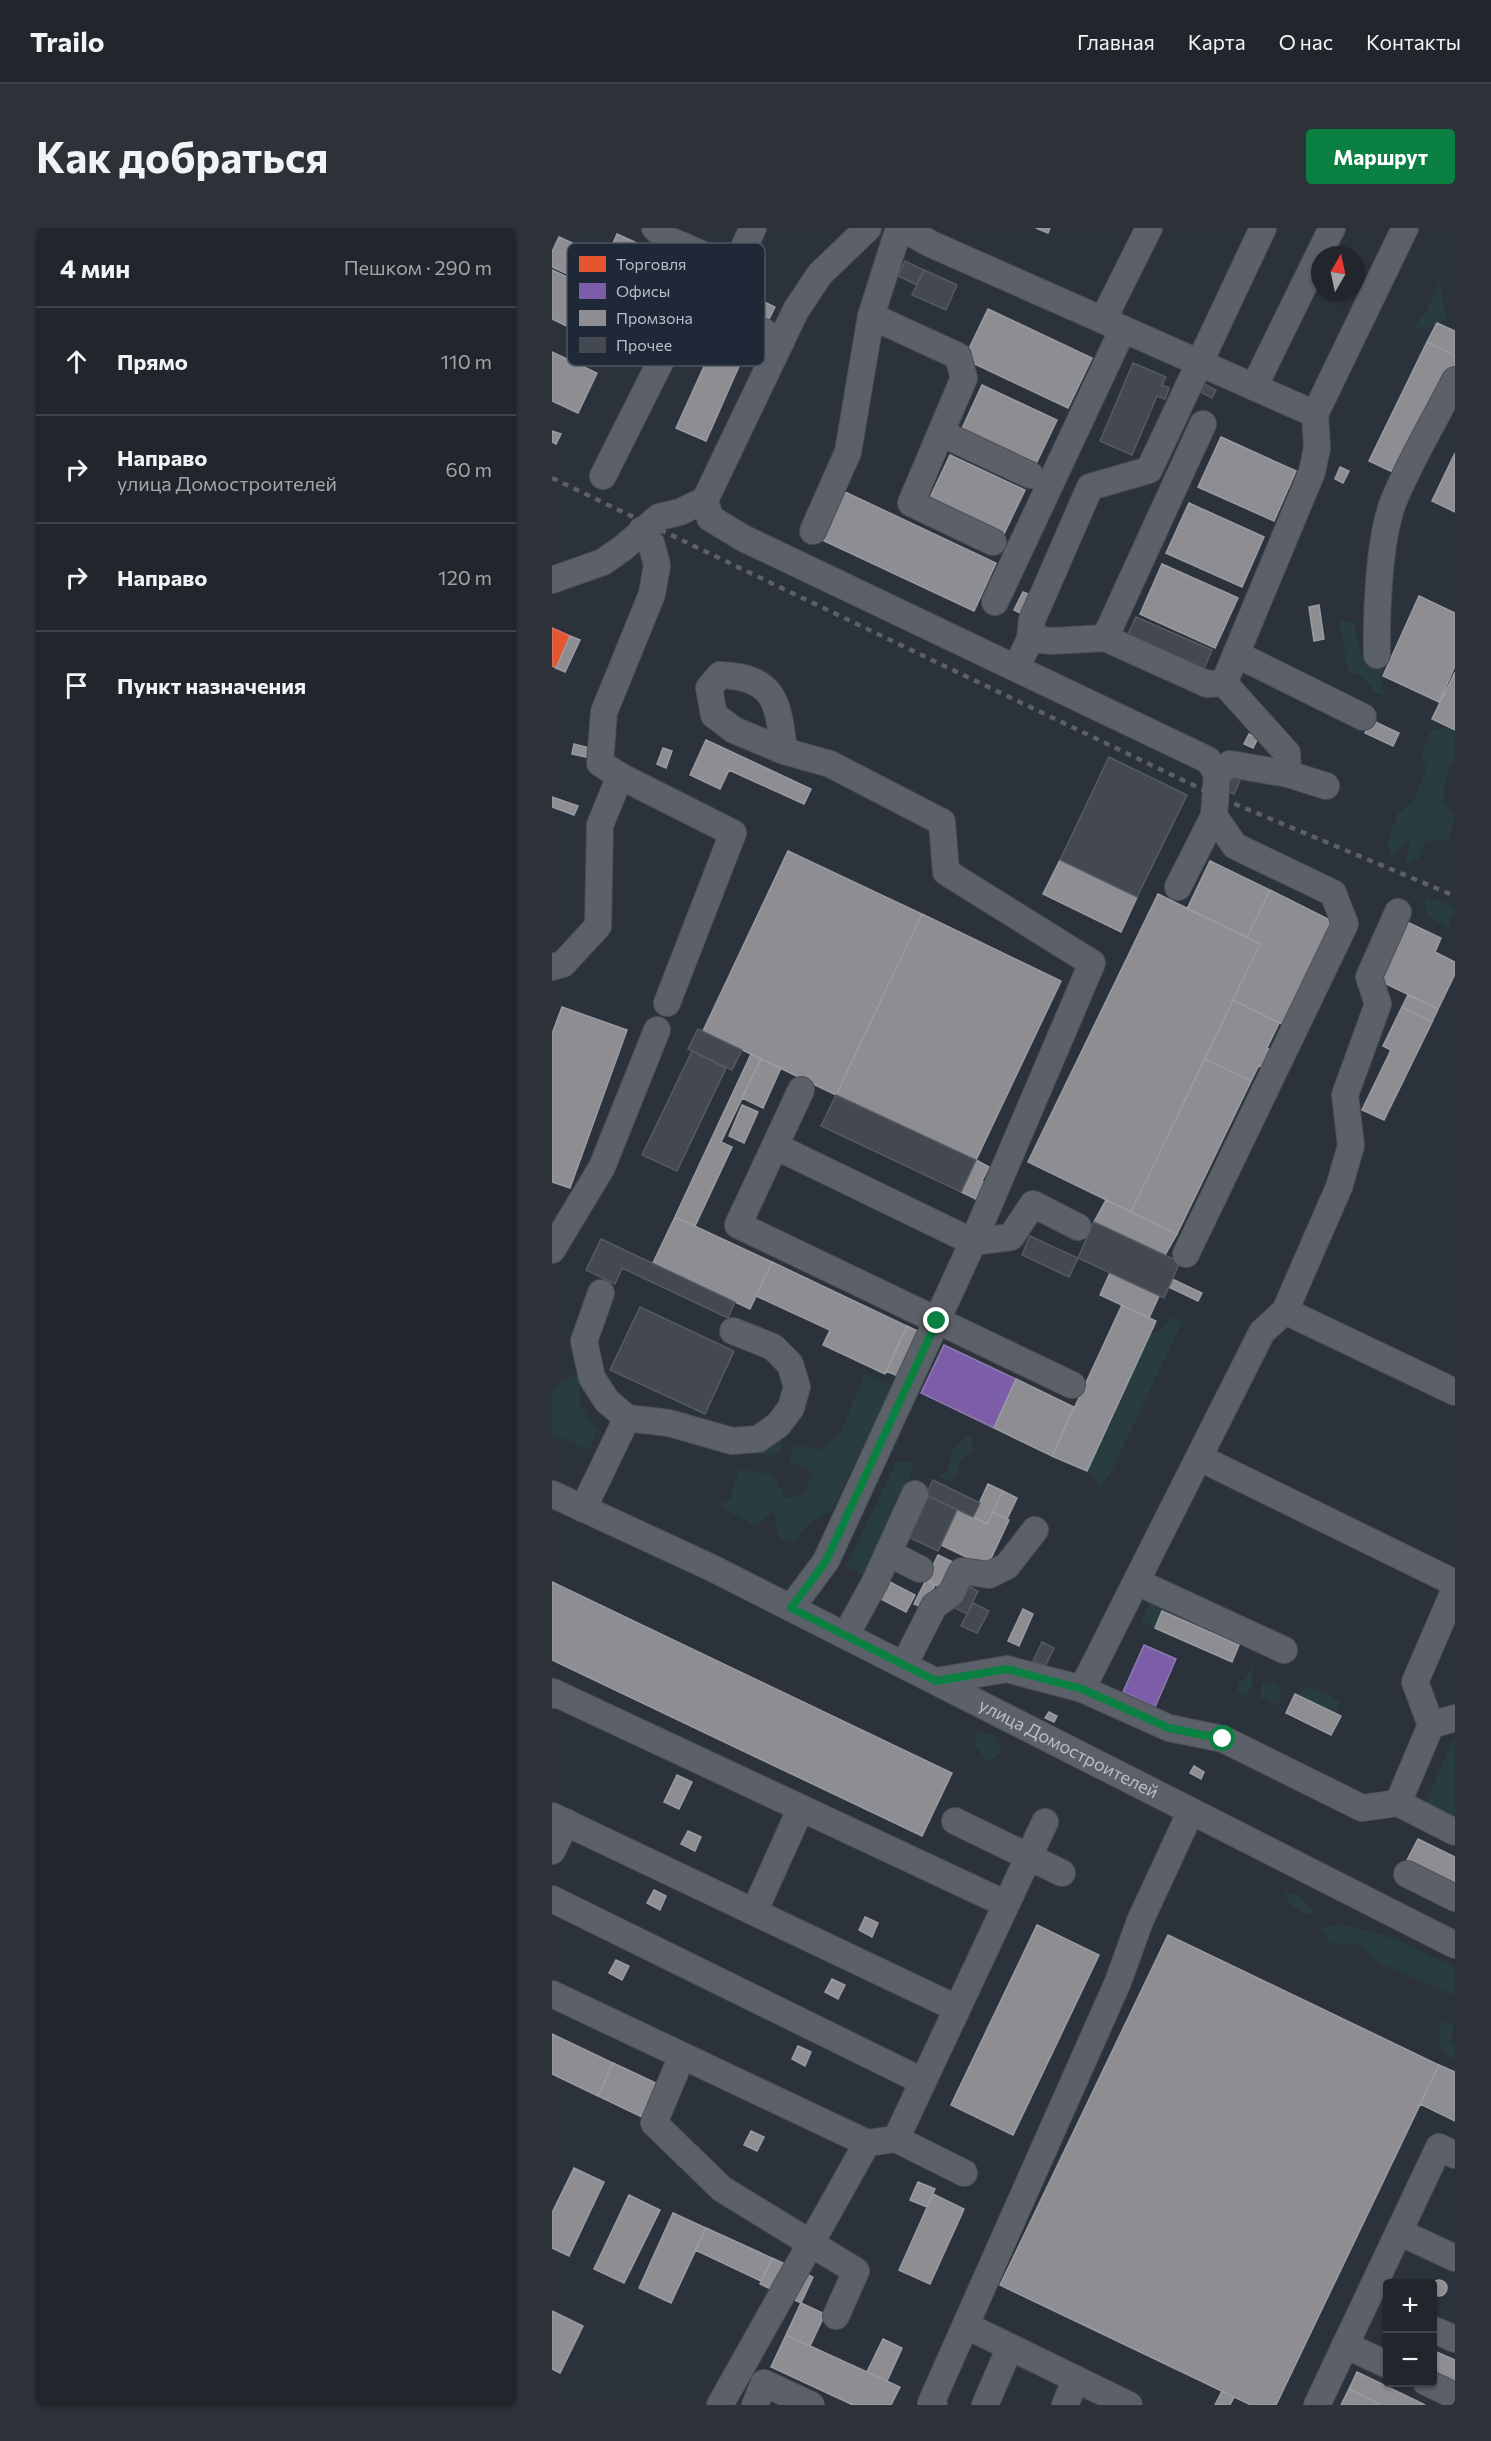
<!DOCTYPE html>
<html lang="ru">
<meta charset="utf-8">
<style>
body{margin:0;font-family:Commissioner,sans-serif;background:#2d3238;color:#f1f3f6}
.controls{position:absolute;right:18px;bottom:18px;display:grid;overflow:hidden;border-radius:6px;box-shadow:0 2px 4px #0004}
.controls button{width:54px;height:54px;display:grid;place-items:center;padding:0;border:0;border-bottom:2px solid #3e4348;background:#21262c;color:#f1f3f6;font:30px sans-serif}
.compass{position:absolute;left:759px;top:18px;width:54px;height:54px;border-radius:50%;background:#21262c;box-shadow:0 2px 4px #0004;rotate:9deg}
.stop{position:absolute;width:18px;height:18px;margin:-14px;border:4px solid #0b8043;border-radius:50%;background:#fff}
.stop.end{background:#0b8043;border-color:#fff;box-shadow:0 2px 6px #0008}
.list{margin:0;padding:0;list-style:none}
h2{display:flex;justify-content:space-between;align-items:center;height:78px;margin:0;padding:0 24px;font-size:26px}
h2 small{font-size:20px;font-weight:400;color:#a2a5a9}
.list li{display:grid;grid-template-columns:39px 1fr auto;gap:18px;align-items:center;box-sizing:border-box;height:108px;padding:0 24px;border-top:2px solid #3e4348}
.list b{display:block;font-size:22px;white-space:nowrap}
.list p{margin:0;font-size:20px;white-space:nowrap;color:#a2a5a9}
.list em{font-size:20px;font-style:normal;color:#a2a5a9}
.icon{flex:none;width:33px;height:33px;fill:none;stroke:currentColor;stroke-width:2;stroke-linecap:round;stroke-linejoin:round}
.map{position:relative;flex:none;width:903px;height:2177px;overflow:hidden;border-radius:6px}
header{display:flex;align-items:center;gap:36px;box-sizing:border-box;height:84px;padding:0 30px;background:#21262c;border-bottom:2px solid #3e4348}
header strong{font-size:28px}
nav{display:flex;gap:33px;margin-inline-start:auto;font-size:21px}
.intro{display:flex;align-items:center;justify-content:space-between;box-sizing:border-box;height:144px;padding:0 36px}
h1{margin:0;font-size:42px}
.button{padding:15px 27px;border-radius:6px;background:#0b8043;color:#fff;font-size:21px;font-weight:700}
main{display:flex;gap:36px;padding:0 36px}
aside{flex:1;background:#21262c;border-radius:6px;box-shadow:0 2px 4px #0004}
.map>svg:first-child{display:block}
.green{fill:#293d41}
.shops{fill:#e4572e;stroke:#d6765d;stroke-width:1.5}
.offices{fill:#7b5ea7;stroke:#8d7bb2;stroke-width:1.5}
.industry{fill:#8d8d92;stroke:#999ca3;stroke-width:1.5}
.building{fill:#444951;stroke:#545a63;stroke-width:1.5}
.lines{fill:none;stroke-linecap:round;stroke-linejoin:round}
.minor-casing{stroke:#4a4e55;stroke-width:28}
.minor{stroke:#5c6068;stroke-width:26}
.rail{stroke:#5b5f66;stroke-width:4.5;stroke-dasharray:6 6;stroke-linecap:butt}
.route{stroke:#0b8043;stroke-width:8}
.labels{text-anchor:middle;stroke-width:6;stroke-linejoin:round;paint-order:stroke}
.street-label{font-size:18px;fill:#b6becb;stroke:#1f2836}
.key{fill:#1f2836;stroke:#4c5563;stroke-width:1.5}
.key-label{font-size:16px;fill:#b6becb}
</style>
<header>
<strong>Trailo</strong>
<nav><a>Главная</a><a>Карта</a><a>О нас</a><a>Контакты</a></nav>
</header>
<div class="intro"><h1>Как добраться</h1><a class="button">Маршрут</a></div>
<main>
<aside>
<h2>4 мин<small>Пешком · 290 m</small></h2>
<ul class="list">
<li><svg class="icon" aria-label="ahead" viewBox="0 0 24 24"><path d="M12 20V5M6 11l6-6 6 6"/></svg><div><b>Прямо</b></div><em>110 m</em></li>
<li><svg class="icon" aria-label="right" viewBox="0 0 24 24"><path d="M7 20v-9h11M14 6l5 5-5 5"/></svg><div><b>Направо</b><p>улица Домостроителей</p></div><em>60 m</em></li>
<li><svg class="icon" aria-label="right" viewBox="0 0 24 24"><path d="M7 20v-9h11M14 6l5 5-5 5"/></svg><div><b>Направо</b></div><em>120 m</em></li>
<li><svg class="icon" aria-label="arrive" viewBox="0 0 24 24"><path d="M6 21V4h12l-3 4 3 4H6"/></svg><div><b>Пункт назначения</b></div></li>
</ul>
</aside>
<div class="map">
<svg width="903" height="2177" viewBox="0 0 903 2177">
<rect width="100%" height="100%" fill="#2c323b"/>
<path class="green" d="M888 54 894 91 883 99 863 100 868 90 874 84Z
M787 391 802 395 809 426 830 437 829 459 835 470 822 463 811 449 796 443Z
M903 498V530L894 547 891 572 902 588 897 611 874 613 866 631 853 637 858 611 840 627 835 615 846 585 861 574 874 542 870 523 879 503Z
M873 670 886 672 903 679V689L898 686 897 701 875 687Z
M618 1090 631 1092 559 1244 549 1258 535 1243 598 1106 609 1102Z
M27 1145 28 1177 45 1203 37 1222 0 1206V1164L6 1154Z
M313 1145 341 1158 279 1283 255 1297 242 1316 227 1310 222 1284 202 1297 165 1277 178 1272 187 1242 221 1246 233 1270 251 1266 261 1244 237 1234 243 1217 267 1222 288 1206Z
M419 1205 421 1224 407 1233 406 1247 397 1253 386 1249 395 1243 401 1222Z
M229 1208 230 1222 220 1228 209 1226V1220Z
M345 1233 361 1235 352 1268 316 1349 294 1338Z
M602 1368 610 1374V1383L603 1400 589 1393Z
M700 1438 701 1455 694 1468 685 1462 686 1453H692Z
M710 1455H725L730 1470 725 1477 708 1469Z
M756 1458 778 1467 789 1475 784 1485 746 1467Z
M425 1504 443 1507 450 1523 436 1534 423 1517Z
M901 1511 903 1512V1588L874 1575Z
M733 1663 747 1668 762 1684 755 1687 737 1675Z
M790 1696 844 1711 903 1739V1767L827 1735 806 1716 778 1715 770 1700Z
M888 1795H902L899 1812 903 1817V1829L899 1831 888 1821Z"/>
<path class="shops" d="M0 400 18 408 4 440 0 438Z"/>
<path class="offices" d="M392 1117 464 1151 442 1200 369 1165Z
M592 1417 624 1431 603 1479 571 1464Z"/>
<path class="industry" d="M484 0H498L496 5Z
M65 6 146 43 137 63 56 27Z
M7 9 60 33 47 61 0 39V24Z
M0 42 75 77 56 118 0 91Z
M202 69 223 79 215 95 194 86Z
M436 81 540 130 516 180 412 131Z
M885 95 903 103V127L875 114Z
M875 114 903 127V136L849 248 817 233Z
M159 123 188 136 154 213 124 200Z
M0 124 45 145 26 185 0 173Z
M430 157 505 192 481 242 407 207Z
M0 203 9 206 4 216 0 214Z
M669 209 744 243 722 293 646 259Z
M903 225V284L880 273Z
M398 227 473 262 449 312 375 276Z
M788 239 797 243 791 255 783 251Z
M293 264 444 335 422 383 270 312Z
M637 275 712 309 690 359 614 325Z
M610 336 686 370 663 420 588 386Z
M471 364 479 367 470 386 462 382Z
M867 368 903 385V438L887 474 831 448Z
M767 377 772 411 762 413 757 379Z
M18 408 28 412 13 444 4 440Z
M903 444V502L880 491Z
M819 492 847 505 841 518 813 505Z
M697 506 706 510 701 520 692 516Z
M154 512 259 561 252 576 177 542 168 561 138 547Z
M22 516 45 522 43 531 20 526Z
M111 520 120 523 114 540 105 536Z
M0 569 26 578 22 587 0 579Z
M236 623 370 686 284 867 151 803Z
M508 632 585 669 569 704 491 666Z
M658 633 718 662 695 709 635 681Z
M718 662 780 693 730 796 681 772 708 716 695 709Z
M606 666 708 716 579 984 476 934Z
M370 686 509 753 424 932 284 867Z
M855 694 889 710 883 724 903 734V746L886 781 826 752Z
M856 767 886 781 880 794 850 779Z
M681 772 727 795 715 820 722 824 714 840 707 837 699 853 653 831Z
M10 779 75 802 18 960 0 954V806Z
M850 779 880 794 832 892 810 882 839 822 831 818Z
M199 826 209 831 169 914 180 919 143 998 123 989Z
M209 831 229 840 211 880 190 870Z
M653 831 699 853 625 1006 579 984Z
M190 877 206 884 192 915 177 908Z
M424 932 437 939 430 953 437 957 428 973 409 964Z
M554 972 625 1006 613 1027 542 994Z
M123 989 220 1034 198 1081 101 1035Z
M220 1034 355 1098 333 1146 271 1117 278 1102 204 1068Z
M558 1045 607 1068 597 1090 548 1067Z
M620 1051 650 1065 646 1073 617 1059Z
M570 1077 604 1093 535 1243 500 1228Z
M355 1098 372 1106 351 1150 334 1143Z
M464 1151 522 1179 500 1228 442 1200Z
M436 1256 451 1263 435 1296 421 1289Z
M451 1263 465 1270 455 1291 441 1284Z
M405 1282 435 1296 441 1284 457 1292 435 1339 389 1317Z
M386 1327 403 1335 391 1361 374 1352Z
M334 1352 363 1367 354 1384 325 1369Z
M374 1352 383 1357 371 1380 362 1376Z
M0 1354 400 1545 370 1608 0 1432Z
M471 1381 481 1386 467 1418 456 1413Z
M610 1383 687 1417 680 1434 603 1400Z
M743 1466 789 1488 779 1507 734 1485Z
M497 1484 505 1488 502 1494 493 1490Z
M642 1538 652 1544 649 1551 638 1545Z
M125 1547 140 1554 127 1581 112 1574Z
M136 1603 149 1609 143 1623 129 1616Z
M866 1611 903 1629V1661L853 1636Z
M102 1662 114 1668 108 1682 95 1675Z
M313 1689 326 1695 320 1709 307 1702Z
M485 1697 547 1727 461 1907 399 1877Z
M616 1707 887 1837 724 2177H699L448 2057Z
M64 1732 77 1738 70 1752 57 1745Z
M280 1751 293 1757 286 1771 273 1764Z
M0 1806 61 1835 46 1868 0 1846Z
M246 1818 259 1824 253 1838 240 1831Z
M61 1835 106 1856 90 1889 46 1868Z
M887 1837 903 1844V1893L868 1876Z
M199 1903 212 1909 205 1923 192 1917Z
M22 1940 52 1954 17 2028 0 2020V1985Z
M366 1954 383 1961 375 1979 358 1972Z
M381 1966 412 1981 378 2056 347 2042Z
M77 1967 108 1982 72 2055 42 2041Z
M121 1985 154 2000 119 2075 87 2060Z
M154 2000 220 2030 209 2053 143 2022Z
M220 2030 261 2049 249 2075 208 2056Z
M879 2060a8 8 0 1 1 16 0a8 8 0 1 1-16 0Z
M249 2075 273 2086 258 2118 234 2107Z
M0 2083 31 2098 8 2145 0 2141Z
M234 2107 348 2159 339 2177H301L219 2139Z
M331 2111 350 2120 335 2153 315 2144Z
M880 2122 903 2132V2154L880 2143Z
M805 2144 873 2177H829L797 2161Z
M797 2161 829 2177H789Z
M670 2163 682 2169 678 2177H663Z"/>
<path class="building" d="M353 33 372 42 365 57 346 48Z
M372 42 405 57 394 82 360 67Z
M581 135 614 149 610 157 617 160 613 171 605 168 580 227 548 213Z
M650 155 664 162 660 170 646 163Z
M584 389 660 422 652 441 575 408Z
M557 529 635 567 585 669 508 632Z
M682 544 690 548 682 566 674 563Z
M146 801 190 822 180 842 136 821Z
M140 823 174 840 125 943 90 927Z
M284 867 424 932 409 964 269 898Z
M542 994 628 1034 612 1070 526 1030Z
M478 1008 526 1030 517 1049 470 1027Z
M49 1011 183 1074 176 1090 70 1040 63 1056 34 1042Z
M88 1079 182 1123 153 1186 58 1142Z
M381 1252 428 1275 421 1289 374 1267Z
M374 1267 405 1282 386 1323 354 1308Z
M414 1357 426 1363 415 1386 403 1380Z
M421 1375 437 1383 425 1405 409 1398Z
M490 1414 502 1420 493 1438 481 1433Z"/>
<g class="lines">
<g class="minor-casing">
<g id="minor">
<path d="M103 0 115 11 182 40 201 0"/>
<path d="M350 0 379 16 763 186"/>
<path d="M63 53 96 68 212 104 229 114"/>
<path d="M319 88 406 128 412 150 359 275 441 314"/>
<path d="M551 92 597 0"/>
<path d="M702 159 780 0"/>
<path d="M651 196 553 410 655 456 672 455 760 244 765 220 763 186 853 0"/>
<path d="M389 205 478 247"/>
<path d="M51 248 136 79"/>
<path d="M153 272 158 290 191 310 656 532 665 545 662 588 683 618 781 665 793 696 634 1026"/>
<path d="M90 302 99 315 105 337 100 366 52 484 48 535 68 548 181 605 115 775"/>
<path d="M261 303 296 224 319 88 347 0"/>
<path d="M0 352 51 334 71 320 107 289 128 284 153 272 244 82 268 46 316 0"/>
<path d="M443 374 571 101"/>
<path d="M478 411 501 413 553 410"/>
<path d="M684 426 811 489"/>
<path d="M825 427C824 387 827 308 842 272 859 231 883 192 903 152"/>
<path d="M465 439 478 411 480 392 538 259 597 242 711 0"/>
<path d="M672 455 735 525 736 546"/>
<path d="M232 523C226 475 224 449 168 447L157 460 162 487 182 502 232 523 278 536 390 594 394 644 540 735 421 1014 274 1333 239 1380"/>
<path d="M665 545 678 536 736 546 774 558"/>
<path d="M626 659 662 588"/>
<path d="M0 739 11 736 46 698 48 597 68 548"/>
<path d="M249 862 186 997 520 1157"/>
<path d="M223 918 421 1014 459 1009 481 976 526 999"/>
<path d="M0 1022 50 939 105 802"/>
<path d="M49 1065 32 1113 40 1150 55 1173 75 1190 117 1195 180 1213 206 1211 226 1197 239 1180 245 1159 238 1136 221 1119 181 1103"/>
<path d="M733 1083 903 1164"/>
<path d="M648 1230 903 1355"/>
<path id="s1" d="M0 1266 158 1339 903 1717"/>
<path d="M31 1281 75 1190"/>
<path d="M336 1325 368 1341"/>
<path d="M585 1354 732 1422"/>
<path d="M294 1407 323 1354 363 1266"/>
<path d="M352 1437 382 1378 399 1366 410 1343 437 1347 455 1338 483 1302"/>
<path d="M384 1453 455 1441 530 1461 617 1500 671 1511 810 1580 846 1575 879 1497 863 1454 903 1361"/>
<path d="M530 1461 710 1104 733 1083 787 959 799 918 793 867 826 776 817 749 846 684"/>
<path d="M0 1467 1 1464 454 1676"/>
<path d="M879 1497 903 1490"/>
<path d="M846 1575 903 1604"/>
<path d="M0 1588 404 1780"/>
<path d="M403 1593 510 1645"/>
<path d="M0 1623 14 1594"/>
<path d="M855 1646 903 1670"/>
<path d="M0 1671 370 1853"/>
<path d="M202 1684 249 1580"/>
<path d="M0 1766 315 1915 344 1911 493 1594"/>
<path d="M130 1828 102 1895 170 1961 304 2043 284 2088"/>
<path d="M344 1911 412 1945"/>
<path d="M847 2004 903 2030"/>
<path d="M415 2098 577 2177"/>
<path d="M880 2101 903 2111"/>
<path d="M793 2117 836 2137"/>
<path d="M874 2154 903 2168"/>
<path d="M168 2177 315 1915"/>
<path d="M203 2177 212 2155 259 2177"/>
<path d="M382 2177 379 2175 566 1754 588 1693 639 1583"/>
<path d="M433 2177 458 2119"/>
<path d="M513 2177 524 2151"/>
<path d="M765 2177 887 1919 903 1927"/>
</g>
</g>
<use href="#minor" class="minor"/>
<path class="rail" d="M0 250 664 568 903 668"/>
</g>
<g class="lines">
<path class="route" d="M385 1093 274 1333 239 1380 384 1453 455 1441 530 1461 617 1500 671 1511"/>
</g>
<g class="labels">
<g class="street-label">
<text dy="6" stroke="none"><textPath href="#s1" startOffset="576">улица Домостроителей</textPath></text>
</g>
</g>
<rect x="15" y="15" width="198" height="123" rx="9" class="key"/>
<rect x="27" y="28" width="27" height="16" fill="#e4572e"/>
<rect x="27" y="55" width="27" height="16" fill="#7b5ea7"/>
<rect x="27" y="82" width="27" height="16" fill="#8d8d92"/>
<rect x="27" y="109" width="27" height="16" fill="#444951"/>
<g class="key-label">
<text x="64" y="42">Торговля</text>
<text x="64" y="69">Офисы</text>
<text x="64" y="96">Промзона</text>
<text x="64" y="123">Прочее</text>
</g>
</svg>
<div class="controls">
<button>+</button>
<button>−</button>
</div>
<svg class="compass" viewBox="-18 -18 36 36"><path d="M0-13l5 13h-10z" fill="#e53935"/><path d="M0 13l5-13h-10z" fill="#a2a5a9"/></svg>
<div class="stop" style="left:671px;top:1511px"></div>
<div class="stop end" style="left:385px;top:1093px"></div>
</div>
</main>
